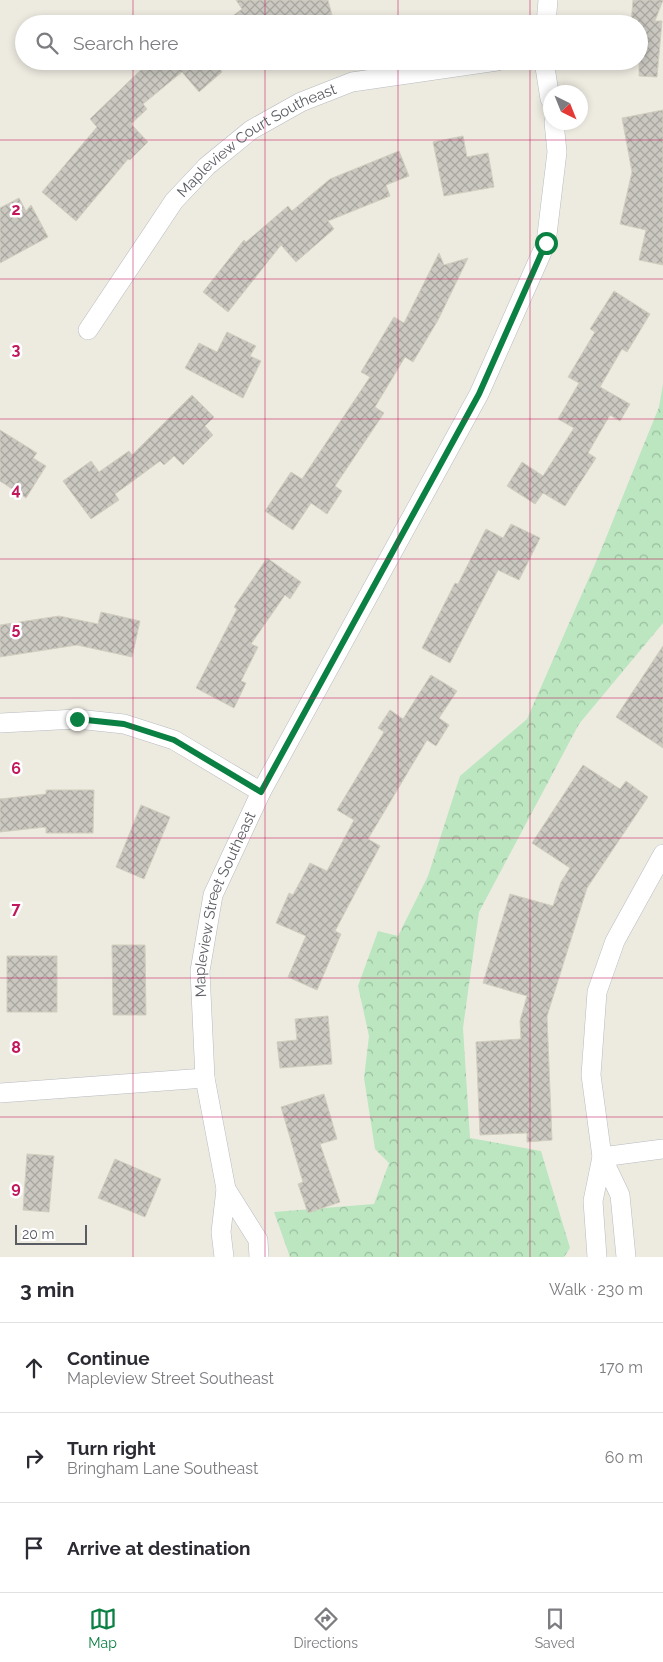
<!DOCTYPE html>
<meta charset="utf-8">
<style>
body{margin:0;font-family:Raleway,sans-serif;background:#f7f7f7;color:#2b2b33}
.compass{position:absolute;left:543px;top:85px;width:45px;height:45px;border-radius:50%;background:#fff;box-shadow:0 2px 8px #0003;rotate:137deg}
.scale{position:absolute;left:15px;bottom:12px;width:72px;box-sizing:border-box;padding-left:5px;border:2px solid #595c62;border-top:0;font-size:14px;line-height:18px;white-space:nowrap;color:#595c62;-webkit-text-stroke:4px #fff;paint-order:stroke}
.stop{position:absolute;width:15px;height:15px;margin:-11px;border:4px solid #0b8043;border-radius:50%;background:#fff}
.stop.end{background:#0b8043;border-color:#fff;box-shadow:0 1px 5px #0008}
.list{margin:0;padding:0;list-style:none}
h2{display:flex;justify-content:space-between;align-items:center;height:65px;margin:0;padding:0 20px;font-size:21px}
h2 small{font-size:16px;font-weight:400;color:#7c7c81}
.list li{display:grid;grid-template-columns:32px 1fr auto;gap:15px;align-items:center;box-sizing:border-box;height:90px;padding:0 20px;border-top:1px solid #e1e1e2}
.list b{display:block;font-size:19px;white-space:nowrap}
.list p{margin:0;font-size:16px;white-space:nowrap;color:#7c7c81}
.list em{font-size:16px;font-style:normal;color:#7c7c81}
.icon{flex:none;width:28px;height:28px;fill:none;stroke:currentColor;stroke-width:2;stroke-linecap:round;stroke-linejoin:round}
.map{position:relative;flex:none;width:663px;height:1257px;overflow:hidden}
.search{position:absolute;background:#fff;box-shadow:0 2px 8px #0003;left:15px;right:15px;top:15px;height:55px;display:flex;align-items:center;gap:12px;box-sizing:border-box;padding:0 18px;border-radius:28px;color:#7c7c81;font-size:19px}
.sheet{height:335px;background:#fff}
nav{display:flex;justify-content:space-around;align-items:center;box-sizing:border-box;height:70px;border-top:1px solid #e1e1e2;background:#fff;font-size:14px;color:#7c7c81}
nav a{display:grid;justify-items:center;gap:2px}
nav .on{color:#0b8043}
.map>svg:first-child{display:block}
.forest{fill:url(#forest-crowns)}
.building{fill:url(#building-cross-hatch);stroke:#d2cebf}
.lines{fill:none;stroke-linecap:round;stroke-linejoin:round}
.street-casing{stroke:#b8bac0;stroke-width:20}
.street{stroke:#fff;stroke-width:19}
.route{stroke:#0b8043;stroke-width:6}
.grid{fill:none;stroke:#c2185b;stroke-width:1;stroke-opacity:0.55}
.labels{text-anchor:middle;stroke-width:5;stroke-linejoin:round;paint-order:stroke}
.street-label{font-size:15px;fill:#595c62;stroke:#fff}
.grid-label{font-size:16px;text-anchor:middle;font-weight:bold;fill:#c2185b;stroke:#fff;stroke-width:5;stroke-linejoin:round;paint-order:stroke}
</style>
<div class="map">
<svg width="663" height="1257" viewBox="0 0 663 1257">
<defs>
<pattern id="forest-crowns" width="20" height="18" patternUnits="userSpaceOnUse" patternTransform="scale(1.25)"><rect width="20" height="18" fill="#bbe6c0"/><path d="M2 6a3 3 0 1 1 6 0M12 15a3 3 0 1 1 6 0" fill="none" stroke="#9bbe9f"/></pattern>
<pattern id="building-cross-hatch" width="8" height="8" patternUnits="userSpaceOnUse" patternTransform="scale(1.25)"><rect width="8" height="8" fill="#cac8c0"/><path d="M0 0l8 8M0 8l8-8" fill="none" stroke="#a7a69f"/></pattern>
</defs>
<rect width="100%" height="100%" fill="#edebe0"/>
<path class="forest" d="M663 384V623L579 724 479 912 463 1028 470 1138 541 1151 570 1248 564 1257H290L274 1212 374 1204 389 1163 375 1149 364 1078 369 1036 358 986 378 931 398 936 428 876 460 776 527 719 599 555 659 407Z"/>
<path class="building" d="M236 0H328L332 15 304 24H222L242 9Z
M633 0H663L655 21H662L657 77 639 76V24H631Z
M150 61H213L222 72 199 92 182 72 143 104 147 109 131 124 148 142 130 160 128 159 76 221 42 192 97 127 90 119Z
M663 110V265L639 260 646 230 620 224 632 172 622 118Z
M463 136 467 157 488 153 494 187 444 196 433 142Z
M399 151 409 176 386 185 390 196 328 221 334 229 296 262 281 245 228 312 203 292 244 240 246 242 288 206 292 211 330 179Z
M19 198 26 211 31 205 48 237 0 263V208Z
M439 253 444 265 468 258 438 320 413 362 405 357 375 407 384 413 335 486 342 491 327 514 311 503 293 530 265 511 291 472 302 479 370 377 361 372 394 317 404 323Z
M614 291 650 314 627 352 622 349 600 387 630 404 620 421 610 415 588 453 596 458 565 506 543 493 535 504 507 486 522 462 543 476 574 428 558 419 579 383 568 377 595 332 590 329Z
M227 332 256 346 250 356 261 361 243 398 185 368 199 343 217 352Z
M192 395 214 417 205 426 213 435 183 465 174 456 164 465 160 461 115 494 119 500 91 519 63 481 91 461 99 472 129 451 132 455Z
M0 430 37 453 33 458 46 466 26 498 0 481Z
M511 524 540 538 519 580 498 570 450 663 422 648 455 583 458 584 486 529 503 538Z
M267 558 301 582 290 599 285 595 251 644 258 647 241 681 246 683 234 708 196 688 237 609 234 607Z
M101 612 140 621 132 657 77 645 0 657V625L59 616 98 624Z
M663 646V748L616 717Z
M431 675 457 691 439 718 449 725 436 746 427 740 368 839 380 846 335 931 341 934 317 990 288 977 306 936 276 923 289 893 293 895 310 863 327 871 354 820 337 810 384 732 378 728 390 710 403 719Z
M583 765 620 789 626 781 648 797 587 888 547 1016 552 1140 527 1142V1133L480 1135 476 1042 521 1039 520 1021 527 996 483 983 510 894 553 906 561 882 570 868 532 843Z
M46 790H94L93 833H46V827L0 832V799L46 794Z
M141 805 170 817 144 879 116 867Z
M112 945H145L146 1015H113Z
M7 956H57V1012H7Z
M328 1016 332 1064 280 1068 277 1042 297 1040 295 1019Z
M324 1094 337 1139 320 1144 340 1202 308 1213 298 1184 303 1182 281 1107Z
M27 1154 54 1156 49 1212 23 1210Z
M115 1159 161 1179 145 1217 98 1198Z"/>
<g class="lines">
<g class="street-casing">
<g id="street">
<path d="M546 24 548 0"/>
<path d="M544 61 550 99"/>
<path id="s1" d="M88 330 174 201 207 166 251 130 301 102 352 82 497 61"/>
<path d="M0 723 77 719 124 724 174 740 261 792"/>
<path d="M663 854 615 941 597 992 591 1075 602 1157 663 1149"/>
<path d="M0 1093 205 1078"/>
<path id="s2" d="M226 1189 205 1078 200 971 213 895 261 792 479 394 546 243 557 152 554 122"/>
<path d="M224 1257 221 1232 226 1189 258 1240 259 1257"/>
<path d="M597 1257 593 1201 602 1157 620 1195 626 1257"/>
</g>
</g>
<use href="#street" class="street"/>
</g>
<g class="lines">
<path class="route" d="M77 719 124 724 174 740 261 792 479 394 546 243"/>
</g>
<path class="grid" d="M133 0V24M265 0V24M398 0V24M530 0V24M133 61V1257M265 61V1257M398 61V1257M530 61V1257M0 140H663M0 279H663M0 419H663M0 559H663M0 698H663M0 838H663M0 978H663M0 1117H663"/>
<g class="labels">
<g class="street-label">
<text dy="5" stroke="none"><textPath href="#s1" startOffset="259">Mapleview Court Southeast</textPath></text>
<text dy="5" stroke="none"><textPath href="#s2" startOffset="291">Mapleview Street Southeast</textPath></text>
</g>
</g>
<g class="grid-label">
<text x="16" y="215">2</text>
<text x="16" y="355">3</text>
<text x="16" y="495">4</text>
<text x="16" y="634">5</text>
<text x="16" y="774">6</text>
<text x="16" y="914">7</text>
<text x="16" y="1053">8</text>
<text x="16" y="1193">9</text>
</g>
</svg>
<svg class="compass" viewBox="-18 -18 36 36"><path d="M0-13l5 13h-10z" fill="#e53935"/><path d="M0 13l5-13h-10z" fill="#7c7c81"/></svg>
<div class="scale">20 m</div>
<div class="stop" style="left:546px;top:243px"></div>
<div class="stop end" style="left:77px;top:719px"></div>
<div class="search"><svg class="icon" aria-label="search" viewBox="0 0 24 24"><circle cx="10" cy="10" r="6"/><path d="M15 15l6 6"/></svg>Search here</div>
</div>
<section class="sheet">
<h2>3 min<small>Walk · 230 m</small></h2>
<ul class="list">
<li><svg class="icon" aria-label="ahead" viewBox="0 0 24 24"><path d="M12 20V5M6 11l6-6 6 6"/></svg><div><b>Continue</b><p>Mapleview Street Southeast</p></div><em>170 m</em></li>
<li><svg class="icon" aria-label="right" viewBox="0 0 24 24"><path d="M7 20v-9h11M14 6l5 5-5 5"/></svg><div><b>Turn right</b><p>Bringham Lane Southeast</p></div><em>60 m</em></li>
<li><svg class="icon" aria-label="arrive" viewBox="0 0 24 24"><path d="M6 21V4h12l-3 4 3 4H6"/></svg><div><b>Arrive at destination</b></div></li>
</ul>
</section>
<nav>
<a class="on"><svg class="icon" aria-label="map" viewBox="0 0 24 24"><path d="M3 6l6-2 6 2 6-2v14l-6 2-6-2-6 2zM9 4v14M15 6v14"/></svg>Map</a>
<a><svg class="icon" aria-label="directions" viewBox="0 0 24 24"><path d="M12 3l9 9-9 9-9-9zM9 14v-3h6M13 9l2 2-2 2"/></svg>Directions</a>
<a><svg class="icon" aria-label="saved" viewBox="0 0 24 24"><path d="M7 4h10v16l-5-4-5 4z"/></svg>Saved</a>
</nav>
